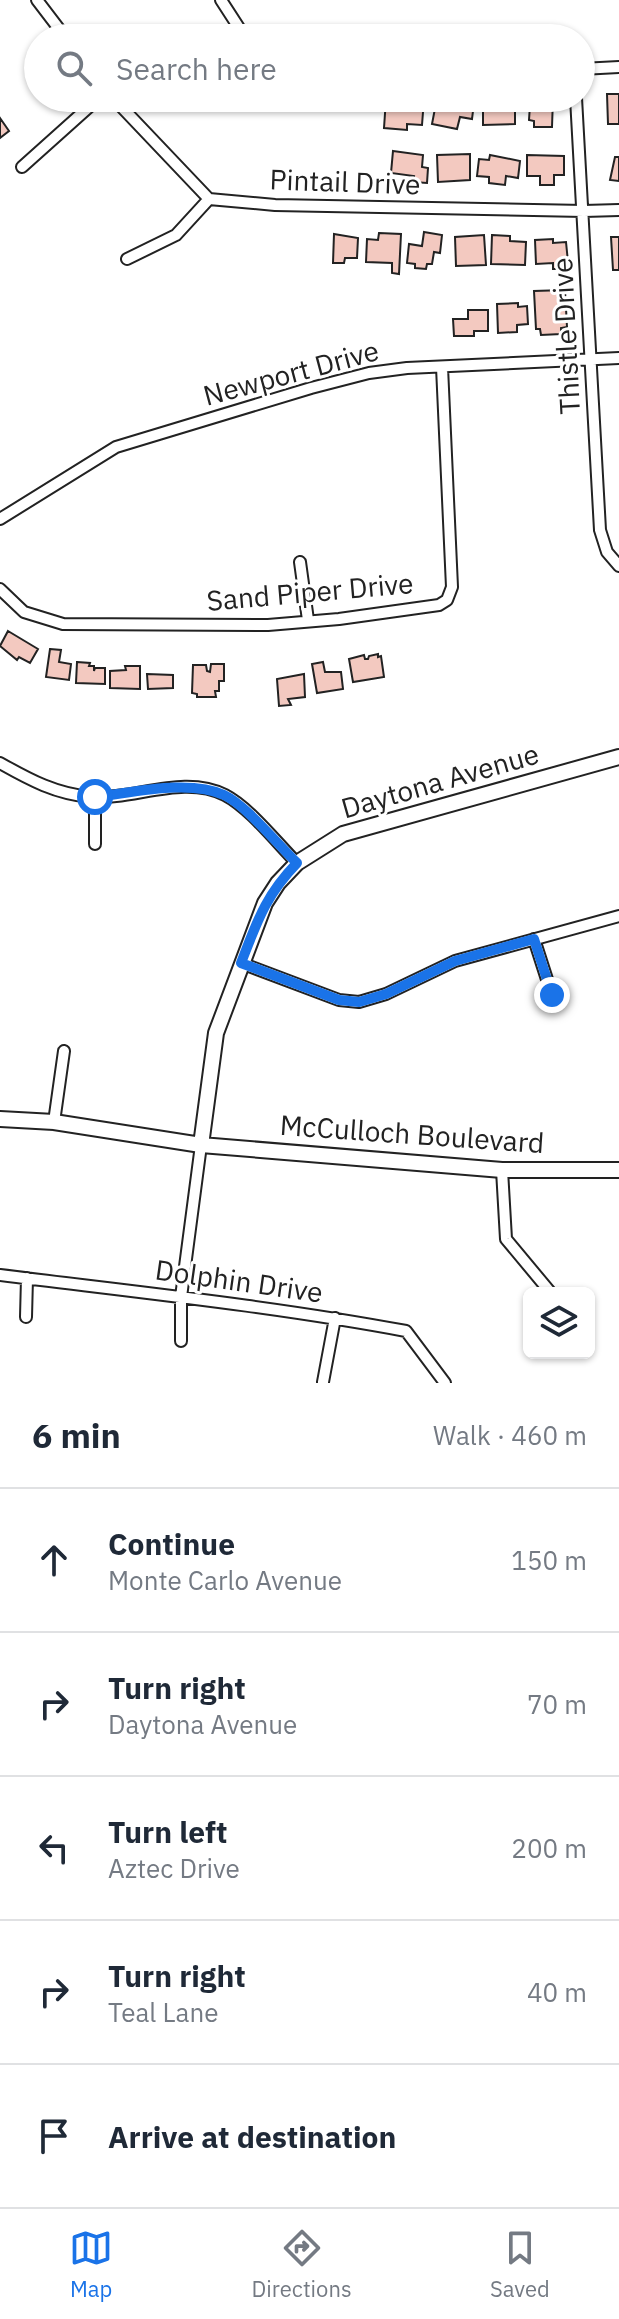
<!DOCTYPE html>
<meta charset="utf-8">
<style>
body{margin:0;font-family:"IBM Plex Sans",sans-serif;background:#f6f6f7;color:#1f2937}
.controls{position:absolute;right:24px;bottom:24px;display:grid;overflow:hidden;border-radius:12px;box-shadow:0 2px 6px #0004}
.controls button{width:72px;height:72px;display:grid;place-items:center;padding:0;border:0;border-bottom:2px solid #e0e1e3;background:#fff;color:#1f2937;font:40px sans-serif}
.stop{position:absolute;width:24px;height:24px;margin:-18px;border:6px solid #1a73e8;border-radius:50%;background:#fff}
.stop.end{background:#1a73e8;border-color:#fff;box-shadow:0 2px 8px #0008}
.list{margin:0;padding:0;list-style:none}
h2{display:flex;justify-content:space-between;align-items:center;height:104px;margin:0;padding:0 32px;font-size:34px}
h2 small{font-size:26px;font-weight:400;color:#747a83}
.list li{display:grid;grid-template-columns:52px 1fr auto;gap:24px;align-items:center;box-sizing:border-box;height:144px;padding:0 32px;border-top:2px solid #e0e1e3}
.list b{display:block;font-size:30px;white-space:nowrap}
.list p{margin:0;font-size:26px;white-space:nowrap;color:#747a83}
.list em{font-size:26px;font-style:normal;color:#747a83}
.icon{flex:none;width:44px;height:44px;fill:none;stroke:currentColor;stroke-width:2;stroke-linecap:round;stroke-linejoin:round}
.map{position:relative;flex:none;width:619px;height:1383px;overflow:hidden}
.search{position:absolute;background:#fff;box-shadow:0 2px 6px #0004;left:24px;right:24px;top:24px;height:88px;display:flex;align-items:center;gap:20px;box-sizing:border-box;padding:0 28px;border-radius:44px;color:#747a83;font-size:30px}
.sheet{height:824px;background:#fff}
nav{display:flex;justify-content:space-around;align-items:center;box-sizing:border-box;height:112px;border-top:2px solid #e0e1e3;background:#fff;font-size:22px;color:#747a83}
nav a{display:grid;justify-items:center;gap:4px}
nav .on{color:#1a73e8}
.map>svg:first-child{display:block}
.building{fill:#f3c9c0;stroke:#222;stroke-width:2}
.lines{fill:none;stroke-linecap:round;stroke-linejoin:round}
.street-casing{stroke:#222;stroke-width:14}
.secondary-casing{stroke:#222;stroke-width:18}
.street{stroke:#fff;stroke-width:10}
.secondary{stroke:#fff;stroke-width:14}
.route{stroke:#1a73e8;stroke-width:10}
.labels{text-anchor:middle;stroke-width:6;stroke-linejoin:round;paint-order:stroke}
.street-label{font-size:28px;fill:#222;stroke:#fff}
</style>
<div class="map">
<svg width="619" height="1383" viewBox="0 0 619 1383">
<rect width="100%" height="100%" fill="#fff"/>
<path class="building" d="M607 94H619V124H608Z
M404 98 424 99 422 125 407 124V130L384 128 386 99H395V104L404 105Z
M437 98 474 103 472 119 460 117 457 129 432 124Z
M483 98H502L503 102H515V124L483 125Z
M533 98H553L552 127H534V121L529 120 530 105H533Z
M0 118 9 131 0 138Z
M393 151 423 155 422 167 428 168 427 183 413 182 414 176 391 173Z
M470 154V180L438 182 437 155Z
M490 155 520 161 518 178 506 176 505 185 489 183V177L477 176 479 159 489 160Z
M527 155 564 156V175H554V185H540V176H527Z
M615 157H619V181L610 180Z
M424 232 442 235 440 253 434 252 432 264H427L426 269 415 268V264L407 263 409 244 422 246Z
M379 233 401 234 399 274 392 273V263L366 262 367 239 378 240Z
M334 234 358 238 357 258H345L344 263H333Z
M484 235 486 265 456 266 455 237Z
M492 235 510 236V241L526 242 525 265 491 264Z
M611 237H619V270H613Z
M553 239V243L566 242 568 262 560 263 561 269H553V263L536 264 535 240Z
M565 290 567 327 561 328V334L541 335 540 329H536L534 291Z
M518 303V307L527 306 528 324 517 325V332L498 333 497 304Z
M468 310H488V331H474V336H454L453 319H468Z
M8 631 38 649 30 663 19 657 17 660 0 646Z
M50 649 61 650 59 662 71 664 69 680 46 677Z
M378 654V657L381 656 384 677 353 682 349 659 364 655 365 659H368L369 656Z
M77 662 90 663 89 666H94V671L95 668H105V684L76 683Z
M323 662 325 672H341L343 689 317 693 312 664Z
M211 664H224V681H219V691H215L216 697H197V694L192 693 193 665H206L207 671 210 672Z
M125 666H140V689L110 688V671L126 670Z
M147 674 173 675V688L148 689Z
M304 674 305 697 288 699 291 705 279 706 277 679Z"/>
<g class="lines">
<g class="street-casing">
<path id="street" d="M37 0 66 38
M221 0 243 34 249 38
M581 69 619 67
M113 98 209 199 275 205 584 211 619 210
M576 98 600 530 607 552 619 566
M22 167 99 98
M127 259 176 235 209 199
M0 519 116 447 311 388 369 373 407 368 619 358
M300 562 308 620
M0 589 24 612 63 624 268 625 339 619 439 605 447 600 452 587 442 367
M0 763C30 780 56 794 91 797 134 800 184 774 225 795 250 808 277 843 297 863
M95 797V844
M534 939 552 995
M241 963 339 1000 359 1002 386 994 455 961 619 916
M54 1122 64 1051
M502 1170 506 1239 551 1293
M0 1275C136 1292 272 1306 406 1331L445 1383
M26 1317 27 1278
M181 1341V1297L201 1145
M323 1382 335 1318"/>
</g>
<g class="secondary-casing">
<path id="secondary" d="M0 1119 54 1122 201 1145 502 1170H619
M201 1145 216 1033 265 903 278 883 297 863 343 834 619 757"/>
</g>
<use href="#street" class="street"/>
<use href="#secondary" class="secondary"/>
</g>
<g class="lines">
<path class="route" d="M95 797C132 793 189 779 224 795 246 805 278 845 297 863 265 896 257 922 241 963L339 1000 359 1002 386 994 455 961 534 939 552 995"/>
</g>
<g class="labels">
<g class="street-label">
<text transform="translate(345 182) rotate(2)" y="10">Pintail Drive</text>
<text transform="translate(566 336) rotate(-93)" y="10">Thistle Drive</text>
<text transform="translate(291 373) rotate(-15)" y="10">Newport Drive</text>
<text transform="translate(310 592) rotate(-5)" y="10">Sand Piper Drive</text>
<text transform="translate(440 781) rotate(-16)" y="10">Daytona Avenue</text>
<text transform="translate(412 1134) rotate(4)" y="10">McCulloch Boulevard</text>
<text transform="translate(239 1281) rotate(8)" y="10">Dolphin Drive</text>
</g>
</g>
</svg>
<div class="controls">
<button><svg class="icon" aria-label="layers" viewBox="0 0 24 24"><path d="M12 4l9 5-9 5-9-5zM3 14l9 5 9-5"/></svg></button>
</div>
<div class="stop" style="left:95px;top:797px"></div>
<div class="stop end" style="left:552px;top:995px"></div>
<div class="search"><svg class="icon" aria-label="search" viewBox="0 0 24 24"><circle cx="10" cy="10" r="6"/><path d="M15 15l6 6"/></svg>Search here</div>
</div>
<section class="sheet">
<h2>6 min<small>Walk · 460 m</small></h2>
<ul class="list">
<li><svg class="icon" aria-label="ahead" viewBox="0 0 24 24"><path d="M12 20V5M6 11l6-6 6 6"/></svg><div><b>Continue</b><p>Monte Carlo Avenue</p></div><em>150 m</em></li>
<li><svg class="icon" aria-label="right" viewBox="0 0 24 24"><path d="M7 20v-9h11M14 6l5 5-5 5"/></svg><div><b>Turn right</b><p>Daytona Avenue</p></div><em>70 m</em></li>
<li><svg class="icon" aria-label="left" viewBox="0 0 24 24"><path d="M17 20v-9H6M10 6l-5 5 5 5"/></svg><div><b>Turn left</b><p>Aztec Drive</p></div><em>200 m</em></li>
<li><svg class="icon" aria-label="right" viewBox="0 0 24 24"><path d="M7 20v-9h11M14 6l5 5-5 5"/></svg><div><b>Turn right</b><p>Teal Lane</p></div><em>40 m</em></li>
<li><svg class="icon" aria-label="arrive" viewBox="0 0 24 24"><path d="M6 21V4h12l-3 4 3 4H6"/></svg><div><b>Arrive at destination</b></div></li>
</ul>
</section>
<nav>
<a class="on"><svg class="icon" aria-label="map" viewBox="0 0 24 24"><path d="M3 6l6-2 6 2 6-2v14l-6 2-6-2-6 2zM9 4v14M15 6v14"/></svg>Map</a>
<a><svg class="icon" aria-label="directions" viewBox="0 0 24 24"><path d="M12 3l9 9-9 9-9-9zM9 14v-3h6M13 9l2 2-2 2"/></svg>Directions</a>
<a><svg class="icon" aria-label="saved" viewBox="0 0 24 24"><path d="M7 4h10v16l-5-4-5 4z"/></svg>Saved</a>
</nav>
